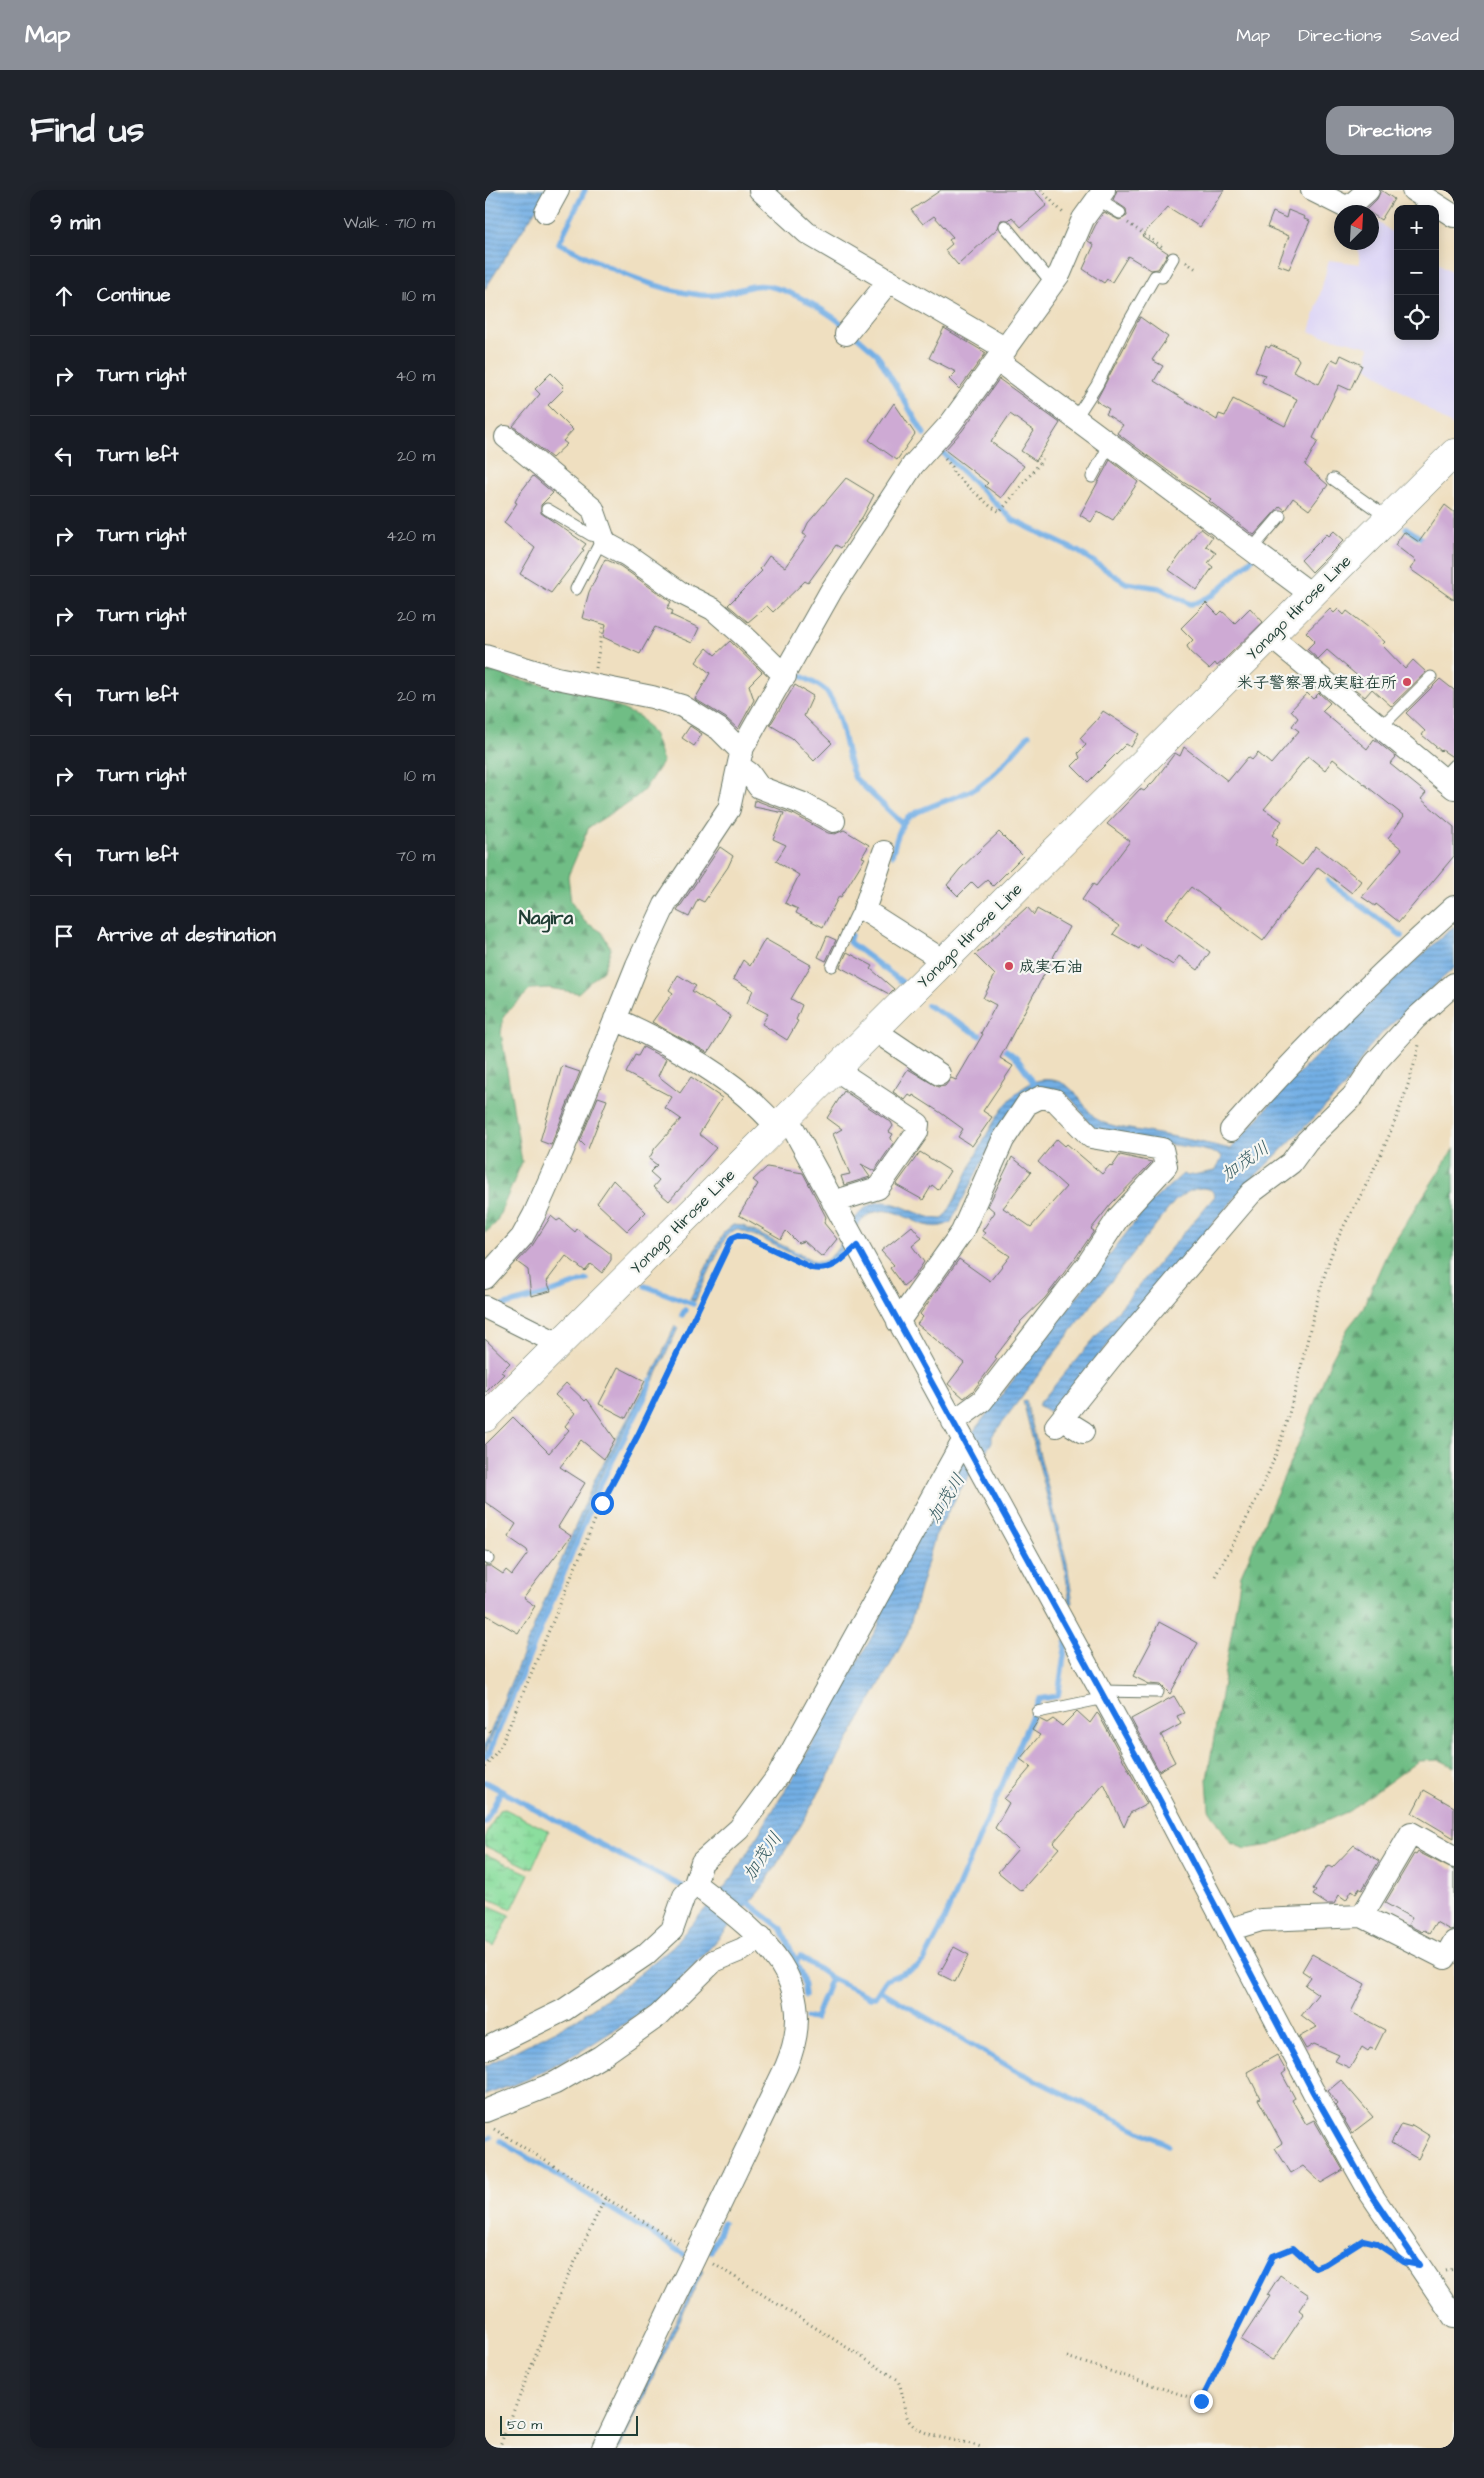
<!DOCTYPE html>
<meta charset="utf-8">
<style>
body{margin:0;font-family:"Architects Daughter","Klee One",sans-serif;background:#20242c;color:#f1f3f6}
.controls{position:absolute;right:15px;top:15px;display:grid;overflow:hidden;border-radius:10px;box-shadow:0 2px 12px #0003}
.controls button{width:45px;height:45px;display:grid;place-items:center;padding:0;border:0;border-bottom:1px solid #363941;background:#171b24;color:#f1f3f6;font:25px sans-serif}
.compass{position:absolute;left:849px;top:15px;width:45px;height:45px;border-radius:50%;background:#171b24;box-shadow:0 2px 12px #0003;rotate:24deg}
.scale{position:absolute;left:15px;bottom:12px;width:138px;box-sizing:border-box;padding-left:5px;border:2px solid #1f3d34;border-top:0;font-size:14px;line-height:18px;white-space:nowrap;color:#1f3d34;-webkit-text-stroke:4px #f6f6f2;paint-order:stroke}
.stop{position:absolute;width:15px;height:15px;margin:-11px;border:4px solid #1a73e8;border-radius:50%;background:#fff}
.stop.end{background:#1a73e8;border-color:#fff;box-shadow:0 1px 5px #0008}
.list{margin:0;padding:0;list-style:none}
h2{display:flex;justify-content:space-between;align-items:center;height:65px;margin:0;padding:0 20px;font-size:21px}
h2 small{font-size:16px;font-weight:400;color:#9ea1a6}
.list li{display:grid;grid-template-columns:32px 1fr auto;gap:15px;align-items:center;box-sizing:border-box;height:80px;padding:0 20px;border-top:1px solid #363941}
.list b{display:block;font-size:19px;white-space:nowrap}
.list em{font-size:16px;font-style:normal;color:#9ea1a6}
.icon{flex:none;width:28px;height:28px;fill:none;stroke:currentColor;stroke-width:2;stroke-linecap:round;stroke-linejoin:round}
.map{position:relative;flex:none;width:969px;height:2258px;overflow:hidden;border-radius:15px}
header{display:flex;align-items:center;gap:30px;box-sizing:border-box;height:70px;padding:0 25px;background:#8c9099;color:#fff}
header strong{font-size:24px}
nav{display:flex;gap:28px;margin-inline-start:auto;font-size:18px}
.intro{display:flex;align-items:center;justify-content:space-between;box-sizing:border-box;height:120px;padding:0 30px}
h1{margin:0;font-size:35px}
.button{padding:12px 22px;border-radius:15px;background:#8c9099;color:#fff;font-size:18px;font-weight:700}
main{display:flex;gap:30px;padding:0 30px}
aside{flex:1;background:#171b24;border-radius:15px;box-shadow:0 2px 12px #0003}
.map>svg:first-child{display:block}
.built{fill:#ddd5f6}
.forest{fill:url(#forest-firs);stroke:#487d5c}
.wetland{fill:url(#wetland-marsh);stroke:#558e69}
.water{fill:url(#water-rules);stroke:#49768c}
.lines{fill:none;stroke-linecap:round;stroke-linejoin:round}
.stream{stroke:#73afe5;stroke-width:5.5}
.building{fill:#ceaad4}
.service-casing{stroke:#687665;stroke-width:13}
.minor-casing{stroke:#687665;stroke-width:24}
.secondary-casing{stroke:#687665;stroke-width:29}
.path{stroke:#687665;stroke-width:3;stroke-dasharray:1 4;stroke-linecap:butt}
.service{stroke:#fff;stroke-width:11}
.minor{stroke:#fff;stroke-width:22}
.secondary{stroke:#fff;stroke-width:28}
.route{stroke:#1a73e8;stroke-width:6}
.poi-dot{fill:#d1495b;stroke:#f6f6f2;stroke-width:2}
.labels{text-anchor:middle;stroke-width:4.5;stroke-linejoin:round;paint-order:stroke}
.street-label{font-size:16px;fill:#1f3d34;stroke:#f6f6f2}
.poi-label{font-size:16px;font-weight:bold;fill:#1f3d34;stroke:#f6f6f2;text-anchor:end}
.water-label{font-size:18px;font-style:italic;fill:#345a60;stroke:#f6f6f2}
.quarter-label{font-size:19px;font-weight:bold;fill:#1f3d34;stroke:#f6f6f2}
</style>
<header>
<strong>Map</strong>
<nav><a>Map</a><a>Directions</a><a>Saved</a></nav>
</header>
<div class="intro"><h1>Find us</h1><a class="button">Directions</a></div>
<main>
<aside>
<h2>9 min<small>Walk · 710 m</small></h2>
<ul class="list">
<li><svg class="icon" aria-label="ahead" viewBox="0 0 24 24"><path d="M12 20V5M6 11l6-6 6 6"/></svg><div><b>Continue</b></div><em>110 m</em></li>
<li><svg class="icon" aria-label="right" viewBox="0 0 24 24"><path d="M7 20v-9h11M14 6l5 5-5 5"/></svg><div><b>Turn right</b></div><em>40 m</em></li>
<li><svg class="icon" aria-label="left" viewBox="0 0 24 24"><path d="M17 20v-9H6M10 6l-5 5 5 5"/></svg><div><b>Turn left</b></div><em>20 m</em></li>
<li><svg class="icon" aria-label="right" viewBox="0 0 24 24"><path d="M7 20v-9h11M14 6l5 5-5 5"/></svg><div><b>Turn right</b></div><em>420 m</em></li>
<li><svg class="icon" aria-label="right" viewBox="0 0 24 24"><path d="M7 20v-9h11M14 6l5 5-5 5"/></svg><div><b>Turn right</b></div><em>20 m</em></li>
<li><svg class="icon" aria-label="left" viewBox="0 0 24 24"><path d="M17 20v-9H6M10 6l-5 5 5 5"/></svg><div><b>Turn left</b></div><em>20 m</em></li>
<li><svg class="icon" aria-label="right" viewBox="0 0 24 24"><path d="M7 20v-9h11M14 6l5 5-5 5"/></svg><div><b>Turn right</b></div><em>10 m</em></li>
<li><svg class="icon" aria-label="left" viewBox="0 0 24 24"><path d="M17 20v-9H6M10 6l-5 5 5 5"/></svg><div><b>Turn left</b></div><em>70 m</em></li>
<li><svg class="icon" aria-label="arrive" viewBox="0 0 24 24"><path d="M6 21V4h12l-3 4 3 4H6"/></svg><div><b>Arrive at destination</b></div></li>
</ul>
</aside>
<div class="map">
<svg width="969" height="2258" viewBox="0 0 969 2258">
<defs>
<pattern id="forest-firs" width="22" height="20" patternUnits="userSpaceOnUse" patternTransform="scale(1.25)"><rect width="22" height="20" fill="#70bd85"/><path d="M5 1l3.5 6h-7zM16 11l3.5 6h-7z" fill="#5b9b6e"/></pattern>
<pattern id="wetland-marsh" width="20" height="14" patternUnits="userSpaceOnUse" patternTransform="scale(1.25)"><rect width="20" height="14" fill="#8bde9e"/><path d="M1 5h8M5 5V1M11 12h8M15 12V8" fill="none" stroke="#78bf89"/></pattern>
<pattern id="water-rules" width="6" height="5" patternUnits="userSpaceOnUse" patternTransform="scale(1.25)"><rect width="6" height="5" fill="#73afe5"/><path d="M0 2.5h6" fill="none" stroke="#5e90ba"/></pattern>
</defs>
<rect width="100%" height="100%" fill="#f6f6f2"/>
<filter id="ink" filterUnits="userSpaceOnUse"><feTurbulence type="fractalNoise" baseFrequency=".02" numOctaves="2"/><feDisplacementMap in="SourceGraphic" scale="10" xChannelSelector="R" yChannelSelector="G"/><feConvolveMatrix kernelMatrix="1 2 1 2 8 2 1 2 1" color-interpolation-filters="sRGB"/></filter>
<filter id="wash" filterUnits="userSpaceOnUse"><feTurbulence type="fractalNoise" baseFrequency=".0096" numOctaves="4" result="noise"/><feDisplacementMap in="SourceGraphic" scale="20" xChannelSelector="R" yChannelSelector="G"/><feGaussianBlur stdDeviation="1.12" result="paint"/><feColorMatrix in="noise" values="0 0 0 0 0 0 0 0 0 0 0 0 0 0 0 0 0 1.4 0 .05"/><feComposite in="paint" operator="in"/></filter>
<g filter="url(#wash)">
<rect width="100%" height="100%" fill="#efdfc0"/>
<path class="built" d="M887 28 913 46V146H950V71L969 83V237L882 177 884 157 825 142 844 70 875 74 872 53 886 52Z"/>
<path class="forest" d="M0 466 23 487 106 505 155 527 169 545 178 571 159 600 146 611 104 637 83 686 86 712 100 732 117 742 126 759 118 780 93 803 64 798 46 799 19 825 16 843 37 972 11 1033 0 1043Z
M969 958V1577L955 1570 933 1571 864 1621 786 1655 760 1659 746 1653 724 1619 722 1589 756 1385 818 1243 846 1170 863 1138 877 1120 903 1061Z"/>
<path class="wetland" d="M20 1619 64 1641 47 1679 0 1656V1648L14 1620Z
M0 1664 44 1684 27 1719 0 1707Z
M0 1714 25 1725 9 1757 0 1753Z"/>
<path class="water" d="M0 0H63L0 99Z
M969 736V778L898 842 882 860 858 899 763 993 565 1222 553 1215 730 1006 728 1001C715 993 698 1003 689 1012L587 1140 507 1246V1252L475 1300 450 1346 422 1445 316 1635 277 1698 227 1756 189 1796 142 1832 96 1861 36 1892 0 1905V1876L89 1831 142 1794 188 1756 247 1688 313 1579 393 1436 410 1382 488 1242 663 1015 698 984 702 986 730 981 737 968 736 965C705 954 673 955 641 948 634 947 625 947 618 944 593 933 595 896 556 898L514 939 466 1032C440 1049 415 1013 390 1022 359 1033 365 1075 331 1076L271 1046 251 1039 241 1046 210 1111 205 1109 239 1042 248 1035 258 1036 331 1072C359 1073 358 1026 388 1014 408 1005 435 1030 458 1029 484 995 517 870 575 892 595 899 600 926 619 933 634 938 652 940 667 943 694 947 720 953 746 959L806 891 896 802Z
M190 1136 193 1138 170 1188 145 1229 112 1293 54 1437 0 1562V1555L110 1289 165 1188 167 1186Z
M541 1210 582 1373 588 1413 585 1414 579 1374 538 1211Z
M215 2080 218 2081 135 2258H131Z"/>
<g class="lines">
<path class="stream" d="M100 0 74 53C118 75 166 100 216 105 235 107 250 100 268 96 294 91 340 120 360 136
M367 142 392 164 439 244
M454 259 528 330 594 362 641 393 675 398 705 414 711 413 728 405 768 368
M921 338 942 352
M313 484C321 489 333 494 340 500 358 520 359 565 370 588L418 634
M407 665C410 654 413 641 419 632 427 619 476 608 492 597 512 583 528 563 544 545
M843 691 917 746
M366 745 364 752 417 792
M442 815 503 850
M513 856C532 864 539 877 549 894
M160 1096 208 1114
M17 1116 64 1103 102 1090
M197 1125 200 1120
M0 1567 5 1561 115 1295 160 1207 166 1190
M0 1592 144 1670 199 1697
M0 1633 16 1601
M258 1709 297 1739 318 1789 320 1806
M311 1772 315 1766 346 1788 385 1807H390L401 1790 432 1777 439 1771 454 1742 554 1509 573 1506 581 1453
M395 1800 528 1879 683 1955
M322 1828 330 1829 346 1788
M0 1949 6 1947
M16 1951 199 2064
M226 2061 238 2033"/>
</g>
<g id="blocks">
<path class="building" d="M456 0H549L562 15 536 37 527 27 524 30H516L513 38 473 75 460 60 467 54 464 50 468 47 449 26 438 34 426 20Z
M632 0H739L715 37 683 17 657 46 683 63 673 79 666 80 643 66 627 92 622 89 619 93 598 79 609 55 603 51 610 36 619 22 634 30 642 26 641 19 628 10Z
M896 0 909 9 896 30 881 20 892 9Z
M803 20 820 27 819 29 825 31 804 79 793 75 804 46 782 37 788 22 801 28Z
M655 127 683 147 667 170 678 176 669 191 732 230 734 224 740 226 748 209 800 236 812 209 777 192 780 185 770 182 781 156 784 158 786 155 812 167 814 170 808 181 834 194 847 169 853 172 856 165 877 175 865 200 854 195 828 248 833 251 820 275 843 295 824 320 808 308 800 320 795 316 769 345 724 311 726 309 698 292 632 243 638 235 621 224 624 219 611 211Z
M459 138 501 163 474 199 464 189 471 182 444 168Z
M66 183 79 196 77 197 79 199 63 215 88 240 78 251 82 254 67 268 28 236 55 204 50 199Z
M514 189 575 233 551 271 536 261 549 241 525 224 506 252 539 276 516 308 500 296 503 293 460 260 477 241Z
M409 213 430 244 412 270 384 250Z
M625 270 653 292 628 330 613 321 606 332 595 325Z
M48 286 68 303 56 315V323L101 354 97 359 99 360 66 403 35 384 50 358 19 333 32 313 30 312 34 304Z
M361 288 389 305 378 326 356 358 351 355 323 393 320 391 288 422 282 416 263 432 243 415 277 381 275 379 284 366 300 377 322 346 318 344 323 333Z
M960 315 969 322V410L925 379 931 371 910 355 919 342 934 352Z
M715 338 727 347 721 356 731 363 723 373 728 377 712 400 684 380Z
M849 341 859 350 827 382 816 370 842 344 844 346Z
M120 369 135 376 186 412 182 418 188 421 186 425 214 438 207 453 170 437 155 464 118 447 121 435 97 428 104 402Z
M721 413 733 425 737 421 750 433 765 418 778 432 739 470 732 476 730 473 724 479 705 462 702 456 708 450 696 438Z
M845 419 849 423 853 419 859 425 862 421 884 438 900 452 897 455 920 479 928 470 941 482 906 516 887 499 880 507 867 497 876 489 842 460 833 469 822 459 830 451 821 442Z
M245 451 277 482 264 495 269 510 253 539 241 528 210 509 225 483 211 472 222 458 230 465Z
M955 489 969 500V568L957 560 956 561 937 545 940 541 921 523Z
M310 495 328 506 319 526 347 553 329 571 307 548 285 535Z
M822 503 828 509 834 503 845 513 837 521 882 559 889 549 911 567 905 574 941 603 936 609 969 637V666L914 732 891 714 890 716 877 707 917 659 903 648 919 626 848 569 840 580 823 566 779 619 797 631 787 645 793 650 790 655 817 675 831 656 876 691 867 703 833 677 778 751 706 697 680 729 725 762 713 780 694 766 688 775 656 755 654 759 628 744 634 736 597 710 608 694 611 696 645 651 622 634 655 599 659 601 669 591 690 563 695 566 699 557 743 591 763 567 767 570 773 563 786 574 814 541 807 536 813 528 806 520Z
M618 521 654 544 646 557 641 554 603 592 587 576 595 568 593 563 601 555 595 548 611 531Z
M205 536 217 544 209 556 197 548Z
M270 610 310 625 343 643 350 644 359 640 384 655 377 667 380 668 356 707 354 706 338 737 311 723 313 719 300 713 314 685 291 671 301 655 288 649 299 623 269 617Z
M514 642 538 666 508 696 502 690 493 698 487 692 473 706 462 695 475 679Z
M235 657 248 666 243 677 219 712 213 709 204 727 192 721Z
M542 717 549 725 552 719 584 737 515 868 528 876 498 921 507 927 487 956 473 947 478 939 456 923 428 905 427 907 424 905 420 910 408 902 423 879 453 897 460 896 466 888 471 890 498 844 496 843 511 815 498 808 510 785 490 765Z
M342 746 351 750 341 771 333 767Z
M280 749 326 775 306 809 317 815 311 830 313 831 302 850 277 834 283 824 262 813 268 800 248 789 258 770 265 776Z
M362 762 388 776 386 779 409 799 404 804 355 777Z
M193 785 211 796 207 801 246 826 223 863 167 832 188 803 184 800Z
M158 857 181 869 173 886 195 903 206 887 237 908 214 944 231 958 184 1011 168 997 174 990 165 982 172 975 164 969 170 958 196 929 180 918 187 907 141 883 150 865 153 866Z
M77 876 95 882 66 955 55 951Z
M359 901 406 932 408 936 404 942 408 944 405 949 409 952 389 981 376 974 385 987 359 995 356 986 365 984 348 944 357 939 342 928Z
M113 907 122 910 103 959 95 951Z
M572 949 580 956 582 954 617 984 625 975 627 977 635 965 667 972 626 1014 606 1039 609 1041 591 1067 560 1108 535 1132 536 1133 510 1167 512 1169 488 1201 479 1208 463 1194 479 1173 432 1134 438 1127 435 1124 474 1069 505 1091 525 1066 497 1047 500 1043 497 1041 510 1022 503 1016 527 967 546 982 518 1018 546 1037 581 997 553 972Z
M435 962 465 981 453 1000 447 995 438 1010 411 995Z
M282 977 318 983 341 1027 339 1033 352 1049 339 1065 336 1066 319 1051 313 1053 301 1041 296 1049 254 1025 273 994 268 990Z
M128 990 161 1022 142 1041 112 1013Z
M66 1026 72 1031 75 1029 90 1042 92 1039 117 1057 126 1064V1070L117 1083 106 1074 100 1081 81 1066 62 1091 66 1101 46 1106 43 1080 32 1072 47 1056Z
M427 1036 437 1048 427 1056 439 1072 428 1088 418 1096 405 1078 409 1075 396 1061Z
M0 1149 25 1173 16 1182 19 1184 0 1203Z
M133 1177 160 1191 141 1228 114 1214Z
M81 1193 100 1211 102 1209 130 1249 119 1269 96 1250 75 1277 100 1293 73 1337 86 1346 38 1408 50 1416 33 1443 0 1424V1376H6L18 1384 21 1380 27 1385 43 1363 42 1360 23 1347 31 1334 0 1312V1255L28 1227 64 1263 84 1240 80 1236 90 1223 70 1205Z
M674 1432 713 1453 685 1504 676 1495 664 1494 648 1486 666 1452H665Z
M689 1506 699 1523 692 1526 696 1534 676 1545 690 1572 674 1581 646 1529Z
M592 1521 605 1533 612 1523 614 1525 662 1614 645 1623 639 1637 619 1594 568 1653 574 1658 536 1701 513 1682 533 1659 510 1638 524 1613 519 1609 546 1577 535 1569 555 1545 547 1540 554 1529 562 1533 568 1529 577 1536Z
M939 1600 969 1617V1648L927 1623Z
M869 1655 894 1671 877 1700 874 1698 871 1703 867 1700 861 1710 854 1705 849 1714H842L828 1705 831 1701 828 1699 841 1678 844 1676 847 1678Z
M933 1662 969 1680V1739L965 1740 951 1732 944 1743 939 1740 937 1742 923 1735 927 1728 900 1713 929 1664 931 1665Z
M469 1757 484 1765 470 1792 454 1784Z
M827 1764 880 1794 866 1822 900 1840 890 1860 885 1858 883 1861 877 1857 865 1878 850 1871 854 1865 829 1854 821 1859 814 1847 832 1837 816 1825 833 1804 820 1795 826 1787 817 1781Z
M792 1865 801 1881 797 1884 810 1908 807 1910 821 1934 829 1930 858 1980 836 1993 818 1976 806 1983 790 1958 797 1953 773 1909 775 1908 762 1882Z
M856 1890 888 1927 867 1943 851 1916 853 1914 843 1901Z
M916 1934 926 1937 927 1935 945 1946 933 1969 906 1953Z
M795 2085 824 2105 814 2120 819 2124 789 2169 787 2170 756 2150 785 2106 782 2105Z"/>
</g>
</g>
<g filter="url(#ink)">
<use href="#blocks" fill-opacity="0" stroke="#687665" stroke-width="1"/>
<g class="lines">
<g class="service-casing">
<path id="service" d="M612 9 635 23
M520 36 567 93
M590 229 612 195 638 142 670 86 677 87 688 68
M607 287 625 254
M848 289 903 328
M62 319 106 345 118 347 91 399
M766 360 795 326
M896 537 946 487
M957 588 969 575
M347 776 371 725 379 720
M0 1367 3 1369
M615 1501 673 1502
M553 1522 620 1508"/>
</g>
<g class="minor-casing">
<path id="minor" d="M275 0 322 43 521 159
M827 0 863 18 883 0
M928 0 969 26
M61 22 73 0
M361 144 404 91
M512 170 826 404
M21 247 108 319 120 353 142 365 196 403 228 419 258 445 300 486
M784 445 969 598
M0 466 72 488 167 507 197 516 234 539 257 562
M254 576 264 583 274 597 316 613 349 631
M399 662 379 720 459 771
M130 829C188 855 251 889 292 937
M389 840 454 884
M302 927 659 1580 828 1901 886 2004 969 2127
M746 940C815 861 891 787 969 717
M348 1012 393 998 432 942 433 934 350 879
M0 1088 37 1047 49 1025 77 962 152 775 180 715 244 619 257 559 346 401 428 275 466 233 575 83 598 29 619 0
M0 1117 74 1154
M413 1132 477 1042 518 950 542 914 556 907 570 910 606 947 677 959 681 976 633 1028 602 1075 497 1211 468 1232
M577 1229 598 1242
M571 1236 632 1160 767 1002 806 973 822 951 868 906 889 874 931 828 969 794
M877 1726 926 1643 969 1667
M743 1740 776 1730 877 1726 960 1768 969 1752
M0 1859 79 1820 160 1765 187 1740 199 1706 210 1694
M0 1921 70 1893 115 1867 173 1826 229 1771 258 1759 276 1747
M118 2258 301 1877C339 1788 272 1742 210 1694L217 1672 254 1639 293 1586 478 1251"/>
</g>
<g class="secondary-casing">
<path id="secondary" d="M0 1228 969 263"/>
</g>
<path class="path" d="M556 0 580 25
M643 33 679 58
M701 72 711 79
M460 269 467 277 468 283 505 316 515 322 559 268
M111 478 118 435
M730 1386C753 1346 776 1304 792 1261 816 1195 824 1125 848 1060 857 1036 871 1016 882 993 904 949 923 903 934 855
M0 1538 5 1541
M0 1577 16 1556 117 1313 153 1245 247 1048 254 1045 264 1048 327 1078 337 1080 358 1069
M9 1939 195 2054
M229 2074 412 2189C419 2201 417 2216 423 2229 433 2249 479 2249 498 2258
M961 2081 969 2079
M582 2167 716 2211 788 2066 808 2058 830 2078C852 2070 871 2041 895 2056
M14 2258 77 2099 120 2008"/>
<use href="#service" class="service"/>
<use href="#minor" class="minor"/>
<use href="#secondary" class="secondary"/>
</g>
</g>
<g class="lines" filter="url(#ink)">
<path class="route" d="M117 1313 153 1245 247 1048 254 1045 264 1048 327 1078C347 1082 358 1069 372 1056L659 1580 828 1902 886 2004 934 2075 919 2072 891 2053 878 2050 840 2074 830 2078 808 2058 788 2066 716 2211"/>
</g>
<g class="poi-dot">
<circle cx="922" cy="492" r="5"/>
<circle cx="524" cy="776" r="5"/>
</g>
<g class="labels">
<g class="street-label">
<text transform="translate(813 417) rotate(-45)" y="6">Yonago Hirose Line</text>
<text transform="translate(484 745) rotate(-45)" y="6">Yonago Hirose Line</text>
<text transform="translate(197 1031) rotate(-45)" y="6">Yonago Hirose Line</text>
</g>
<g class="poi-label">
<text x="912" y="498">米子警察署成実駐在所</text>
<text x="534" y="782" text-anchor="start">成実石油</text>
</g>
<g class="water-label">
<text transform="translate(760 971) rotate(-35)" y="6">加茂川</text>
<text transform="translate(461 1308) rotate(-58)" y="6">加茂川</text>
<text transform="translate(277 1666) rotate(-56)" y="6">加茂川</text>
</g>
<g class="quarter-label">
<text x="61" y="734">Nagira</text>
</g>
</g>
</svg>
<div class="controls">
<button>+</button>
<button>−</button>
<button><svg class="icon" aria-label="locate" viewBox="0 0 24 24"><circle cx="12" cy="12" r="6"/><path d="M12 2v4M12 18v4M2 12h4M18 12h4"/></svg></button>
</div>
<svg class="compass" viewBox="-18 -18 36 36"><path d="M0-13l5 13h-10z" fill="#e53935"/><path d="M0 13l5-13h-10z" fill="#9ea1a6"/></svg>
<div class="scale">50 m</div>
<div class="stop" style="left:117px;top:1313px"></div>
<div class="stop end" style="left:716px;top:2211px"></div>
</div>
</main>
